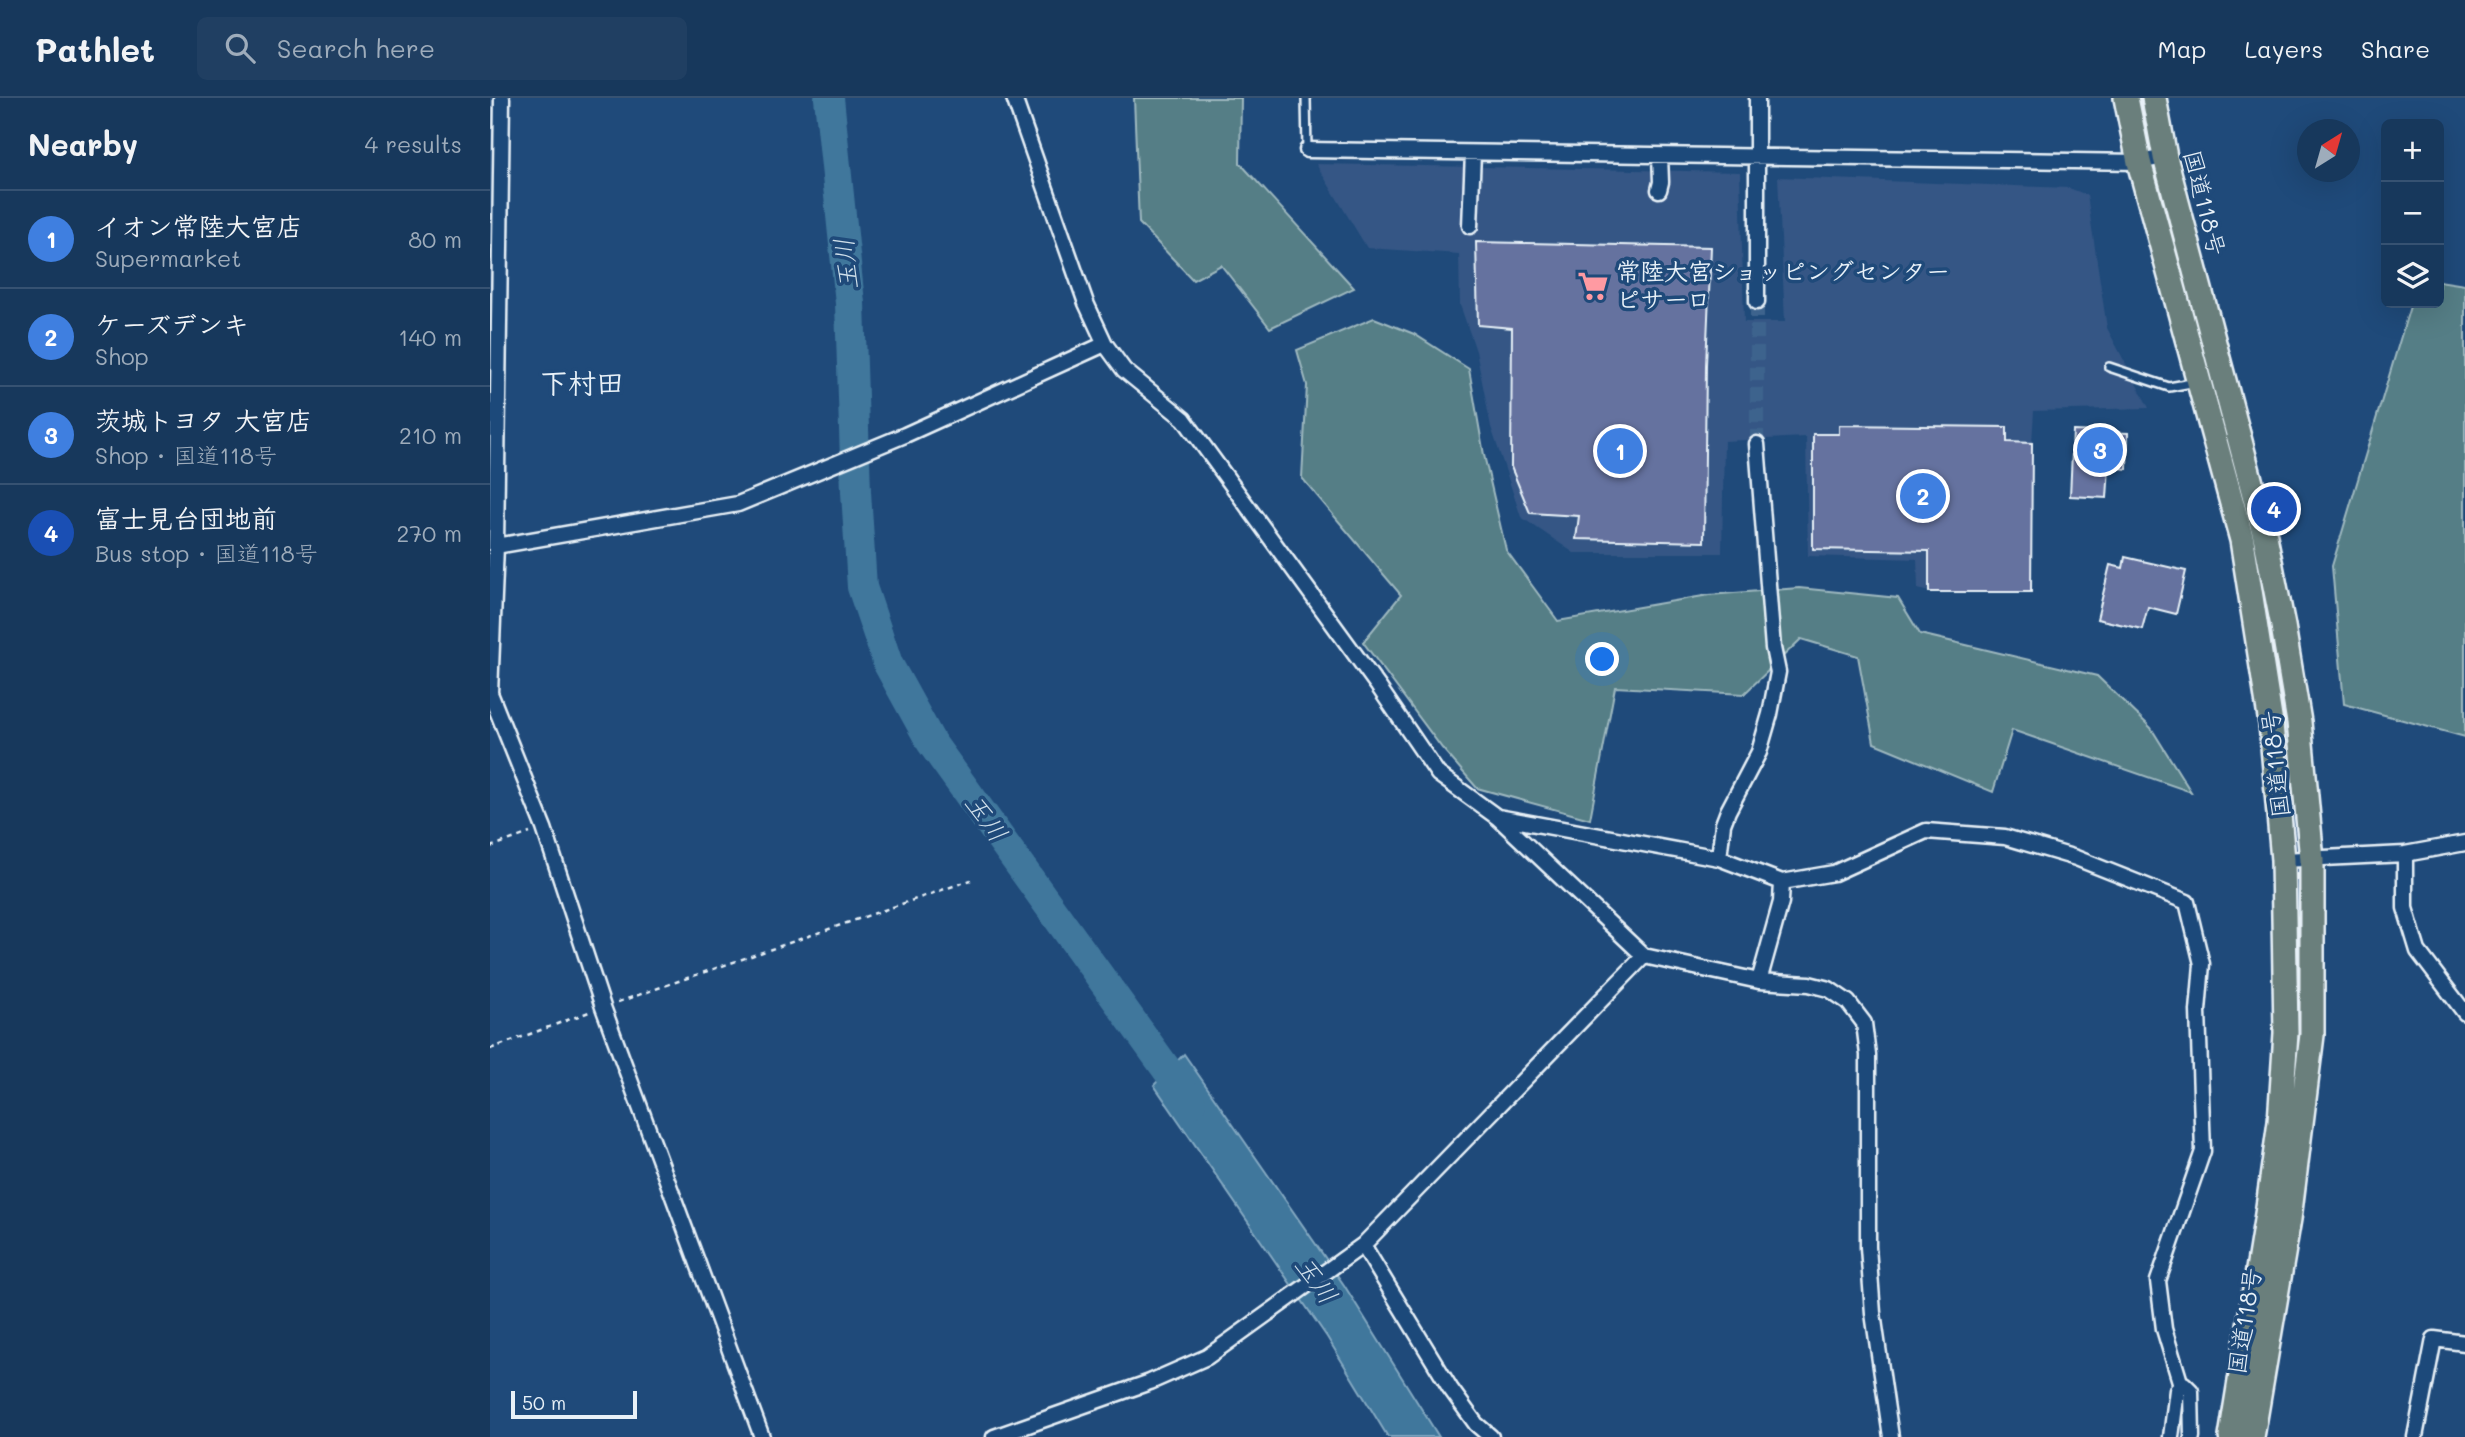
<!DOCTYPE html>
<meta charset="utf-8">
<style>
body{margin:0;font-family:Mali,"Klee One",sans-serif;background:#203f62;color:#f1f3f6}
.controls{position:absolute;right:21px;top:21px;display:grid;overflow:hidden;border-radius:10px;box-shadow:0 7px 28px #0002}
.controls button{width:63px;height:63px;display:grid;place-items:center;padding:0;border:0;border-bottom:2px solid #365272;background:#17385c;color:#f1f3f6;font:35px sans-serif}
.compass{position:absolute;left:1807px;top:21px;width:63px;height:63px;border-radius:50%;background:#17385c;box-shadow:0 7px 28px #0002;rotate:37deg}
.scale{position:absolute;left:21px;bottom:18px;width:126px;box-sizing:border-box;padding-left:7px;border:4px solid #e8f1f8;border-top:0;font-size:19px;line-height:24px;white-space:nowrap;color:#e8f1f8;-webkit-text-stroke:5px #1f4a7a;paint-order:stroke}
.you{position:absolute;left:1113px;top:562px;width:24px;height:24px;margin:-18px;border:5px solid #fff;border-radius:50%;background:#1a73e8;box-shadow:0 0 0 10px #1a73e833}
.badge{display:grid;place-items:center;width:46px;height:46px;border-radius:50%;background:#8bbbb9;color:#fff;font-size:23px;font-weight:700}
.pin{position:absolute;translate:-50% -50%;border:4px solid #fff;box-shadow:0 2px 7px #0006}
.list{margin:0;padding:0;list-style:none}
h2{display:flex;justify-content:space-between;align-items:center;height:91px;margin:0;padding:0 28px;font-size:30px}
h2 small{font-size:23px;font-weight:400;color:#9eacbb}
.list li{display:grid;grid-template-columns:46px 1fr auto;gap:21px;align-items:center;box-sizing:border-box;height:98px;padding:0 28px;border-top:2px solid #365272}
.list b{display:block;font-size:26px;white-space:nowrap}
.list p{margin:0;font-size:23px;white-space:nowrap;color:#9eacbb}
.list em{font-size:23px;font-style:normal;color:#9eacbb}
.icon{flex:none;width:38px;height:38px;fill:none;stroke:currentColor;stroke-width:2;stroke-linecap:round;stroke-linejoin:round}
.map{position:relative;flex:none;width:1975px;height:1339px;overflow:hidden}
header{display:flex;align-items:center;gap:42px;box-sizing:border-box;height:98px;padding:0 35px;background:#17385c;border-bottom:2px solid #365272}
header strong{font-size:33px}
nav{display:flex;gap:38px;margin-inline-start:auto;font-size:24px}
.search{width:490px;height:63px;background:#203f62;display:flex;align-items:center;gap:18px;box-sizing:border-box;padding:0 24px;border-radius:10px;color:#9eacbb;font-size:26px}
main{display:flex}
aside{flex:1;background:#17385c}
.map>svg:first-child{display:block}
.built{fill:#345685}
.green{fill:#547e86;stroke:#9eb8bf;stroke-width:2}
.water{fill:#40779c;stroke:#83a8c1;stroke-width:2}
.lines{fill:none;stroke-linecap:round;stroke-linejoin:round}
.river{stroke:#40779c;stroke-width:30}
.building{fill:#65729f;stroke:#e8f1f8;stroke-width:2}
.minor-tunnel{stroke:#3d638d;stroke-width:14;stroke-dasharray:14 7;stroke-linecap:butt}
.service-casing{stroke:#e8f1f8;stroke-width:12}
.minor-casing{stroke:#e8f1f8;stroke-width:19}
.trunk-casing{stroke:#e8f1f8;stroke-width:28}
.path{stroke:#e8f1f8;stroke-width:2.5;stroke-dasharray:5 5;stroke-linecap:butt}
.service{stroke:#1f4a7a;stroke-width:7}
.minor{stroke:#1f4a7a;stroke-width:14}
.trunk{stroke:#6a7f7c;stroke-width:23}
.labels{text-anchor:middle;stroke-width:7;stroke-linejoin:round;paint-order:stroke}
.street-label{font-size:24px;fill:#e8f1f8;stroke:#1f4a7a}
.poi-label{font-size:24px;font-weight:bold;fill:#e8f1f8;stroke:#1f4a7a;text-anchor:start}
.water-label{font-size:26px;font-style:italic;fill:#cfdfea;stroke:#1f4a7a}
.quarter-label{font-size:28px;font-weight:bold;fill:#e8f1f8;stroke:#1f4a7a}
</style>
<header>
<strong>Pathlet</strong>
<div class="search"><svg class="icon" aria-label="search" viewBox="0 0 24 24"><circle cx="10" cy="10" r="6"/><path d="M15 15l6 6"/></svg>Search here</div>
<nav><a>Map</a><a>Layers</a><a>Share</a></nav>
</header>
<main>
<aside>
<h2>Nearby<small>4 results</small></h2>
<ul class="list">
<li><span class="badge" style="background:#3f7fe0">1</span><div><b>イオン常陸大宮店</b><p>Supermarket</p></div><em>80 m</em></li>
<li><span class="badge" style="background:#3f7fe0">2</span><div><b>ケーズデンキ</b><p>Shop</p></div><em>140 m</em></li>
<li><span class="badge" style="background:#3f7fe0">3</span><div><b>茨城トヨタ 大宮店</b><p>Shop · 国道118号</p></div><em>210 m</em></li>
<li><span class="badge" style="background:#1a4fb4">4</span><div><b>富士見台団地前</b><p>Bus stop · 国道118号</p></div><em>270 m</em></li>
</ul>
</aside>
<div class="map">
<svg width="1975" height="1339" viewBox="0 0 1975 1339">
<rect width="100%" height="100%" fill="#1f4a7a"/>
<filter id="ink" filterUnits="userSpaceOnUse"><feTurbulence type="fractalNoise" baseFrequency=".0143" numOctaves="2"/><feDisplacementMap in="SourceGraphic" scale="14" xChannelSelector="R" yChannelSelector="G"/><feConvolveMatrix kernelMatrix="1 2 1 2 8 2 1 2 1" color-interpolation-filters="sRGB"/></filter>
<g filter="url(#ink)">
<path class="built" d="M826 66 1250 74 1254 224H1295L1288 79 1579 90 1597 97 1617 230 1659 310 1544 313 1542 345 1541 494H1439L1428 491 1427 461 1318 458 1316 339 1234 343 1232 455H1084L1031 419 1001 329 986 253 970 207 969 156 877 150Z"/>
<path class="green" d="M644 0H751L750 65 864 190 780 230 731 167 703 182 649 125Z
M1949 183 1975 187V639L1854 606 1842 468 1921 205H1949Z
M884 220 924 236 979 271 994 357 1016 452 1068 523 1219 497 1309 490 1408 500 1430 536 1607 578 1661 630 1701 694 1522 632 1503 694 1384 645 1368 558 1311 541 1254 596 1125 589 1100 721 987 690 952 650 873 544 911 497 812 380 817 287 807 252Z"/>
<path class="water" d="M694 956 854 1187 949 1339H898L837 1239 664 987Z"/>
<g class="lines">
<path class="river" d="M339 0 360 205 366 394 372 489 398 566 441 644 701 1005"/>
</g>
<path class="building" d="M986 144 1221 149 1216 267 1214 444 1086 441 1089 418 1040 415 1021 369 1022 230 988 227Z
M1349 327 1517 329V344L1542 345 1541 494H1439V453L1323 451V336H1349Z
M1583 333 1638 335 1637 371 1619 369 1617 400 1580 398Z
M1635 459 1696 473 1686 516 1658 509 1652 531 1607 521 1620 467 1633 470Z"/>
<g class="lines">
<path class="minor-tunnel" d="M1267 346V204"/>
<g class="service-casing">
<path id="service" d="M816 0 817 52
M1619 269 1679 289 1707 284"/>
</g>
<g class="minor-casing">
<path id="minor" d="M12 0 6 448 0 595 54 730 113 909 272 1339
M524 0 596 205 615 246 634 272 694 321 888 588 948 676 1007 719 1154 858 1269 883 1319 886 1339 891 1358 904 1374 925 1378 957V1149L1383 1215 1401 1339
M1267 0V204
M817 52 1649 64 1675 59
M1169 92 1171 84 1170 58
M980 128 983 55
M6 448 248 406 415 337 615 246
M1008 719 1229 760 1292 784 1291 804 1269 883
M1915 756V810L1928 853 1975 915
M1229 760 1233 726 1238 713 1269 654 1280 616 1288 574 1283 550 1267 346
M1793 762 1915 756 1975 745
M1292 784 1344 775 1436 733 1515 739 1586 760 1697 804 1712 866 1708 913 1713 1053 1668 1183 1674 1231 1691 1287
M873 1147 960 1290 986 1326 1001 1339
M504 1339 660 1284 717 1259 873 1147 1154 858
M1681 1339 1687 1292 1694 1286 1701 1293 1702 1339
M1925 1339 1944 1241 1975 1245"/>
</g>
<g class="trunk-casing">
<path id="trunk" d="M1636 0 1649 64 1752 442 1781 626 1793 762 1796 935 1790 1024 1777 1116 1741 1339
M1664 0 1675 59 1775 438 1793 528 1809 624 1822 762V937L1799 1121 1762 1339"/>
</g>
<path class="path" d="M0 749 40 735
M128 904 481 782
M0 951 99 914"/>
<use href="#service" class="service"/>
<use href="#minor" class="minor"/>
<use href="#trunk" class="trunk"/>
</g>
</g>
<defs>
<g id="supermarket-bare" transform="scale(2.415)"><path d="M-6-5.5h2.5l.6 2H6L4.5 2H-2.5L-4.4-4H-6ZM-1.5 3.2a1.3 1.3 0 1 0 .1 0ZM3 3.2a1.3 1.3 0 1 0 .1 0Z" fill="#ff9aa2" stroke="#1f4a7a" stroke-width="2.5" paint-order="stroke"/></g>
</defs>
<g fill-rule="evenodd">
<use href="#supermarket-bare" x="1103" y="188"/>
</g>
<g class="labels">
<g class="street-label">
<text transform="translate(1714 105) rotate(76)" y="8">国道118号</text>
<text transform="translate(1786 666) rotate(-96)" y="8">国道118号</text>
<text transform="translate(1755 1223) rotate(-81)" y="8">国道118号</text>
</g>
<g class="poi-label">
<text x="1126" y="182">常陸大宮ショッピングセンター<tspan x="1126" dy="28">ピサーロ</tspan></text>
</g>
<g class="water-label">
<text transform="translate(356 166) rotate(-96)" y="9">玉川</text>
<text transform="translate(496 720) rotate(54)" y="9">玉川</text>
<text transform="translate(826 1182) rotate(54)" y="9">玉川</text>
</g>
<g class="quarter-label">
<text x="92" y="295">下村田</text>
</g>
</g>
</svg>
<div class="controls">
<button>+</button>
<button>−</button>
<button><svg class="icon" aria-label="layers" viewBox="0 0 24 24"><path d="M12 4l9 5-9 5-9-5zM3 14l9 5 9-5"/></svg></button>
</div>
<svg class="compass" viewBox="-18 -18 36 36"><path d="M0-13l5 13h-10z" fill="#e53935"/><path d="M0 13l5-13h-10z" fill="#9eacbb"/></svg>
<div class="scale">50 m</div>
<div class="you"></div>
<div class="pin badge" style="left:1130px;top:353px;background:#3f7fe0">1</div>
<div class="pin badge" style="left:1433px;top:398px;background:#3f7fe0">2</div>
<div class="pin badge" style="left:1610px;top:352px;background:#3f7fe0">3</div>
<div class="pin badge" style="left:1784px;top:411px;background:#1a4fb4">4</div>
</div>
</main>
